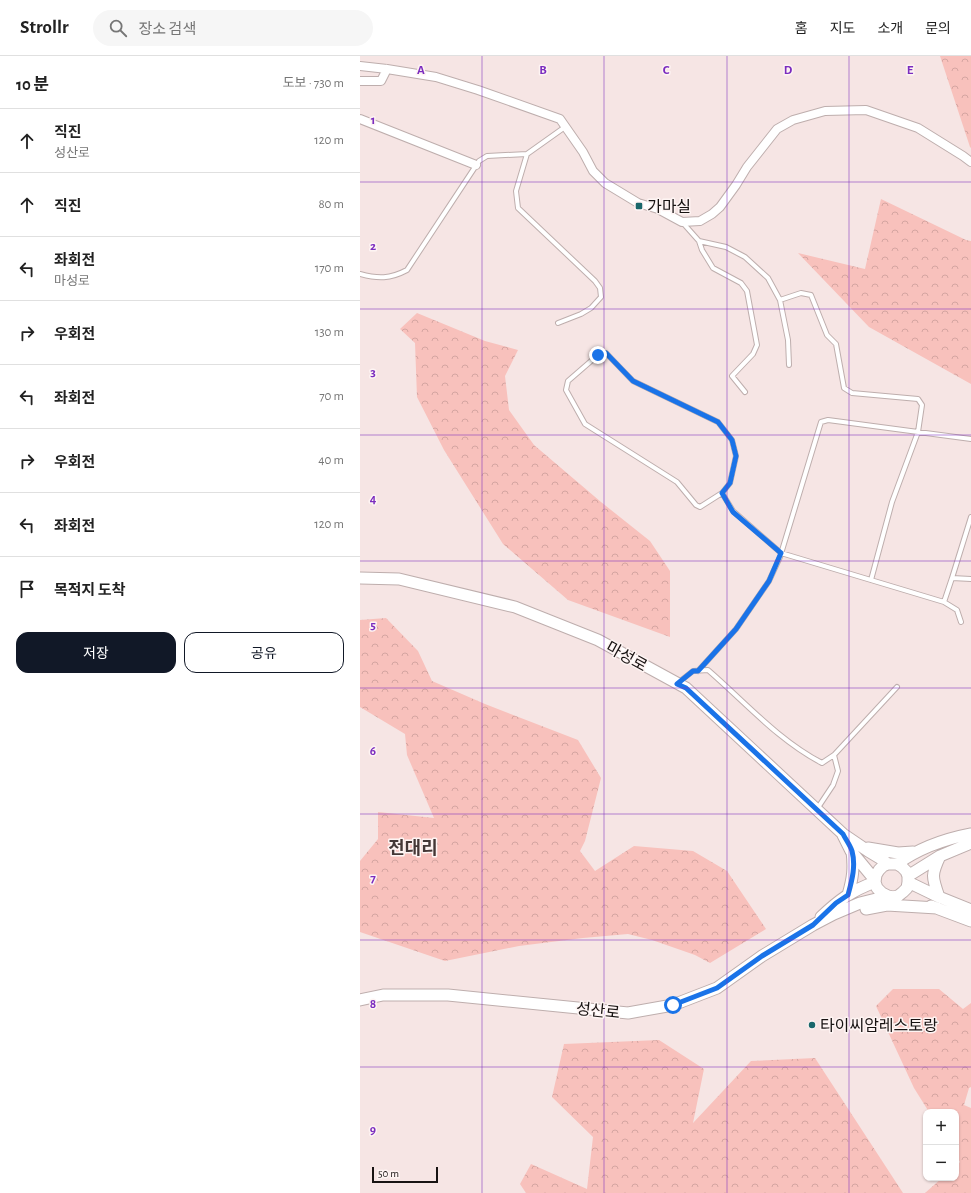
<!DOCTYPE html>
<html lang="ko">
<meta charset="utf-8">
<style>
body{margin:0;font-family:"Alegreya Sans","Noto Sans KR",sans-serif;background:#f6f6f6;color:#222}
.controls{position:absolute;right:12px;bottom:12px;display:grid;overflow:hidden;border-radius:8px;box-shadow:0 1px 3px #0004}
.controls button{width:36px;height:36px;display:grid;place-items:center;padding:0;border:0;border-bottom:1px solid #e0e0e0;background:#fff;color:#222;font:20px sans-serif}
.scale{position:absolute;left:12px;bottom:10px;width:66px;box-sizing:border-box;padding-left:4px;border:2px solid #181312;border-top:0;font-size:11px;line-height:14px;white-space:nowrap;color:#181312;-webkit-text-stroke:3px #fef4f3;paint-order:stroke}
.stop{position:absolute;width:12px;height:12px;margin:-9px;border:3px solid #1a73e8;border-radius:50%;background:#fff}
.stop.end{background:#1a73e8;border-color:#fff;box-shadow:0 1px 4px #0008}
.list{margin:0;padding:0;list-style:none}
h2{display:flex;justify-content:space-between;align-items:center;height:52px;margin:0;padding:0 16px;font-size:17px}
h2 small{font-size:13px;font-weight:400;color:#767676}
.list li{display:grid;grid-template-columns:26px 1fr auto;gap:12px;align-items:center;box-sizing:border-box;height:64px;padding:0 16px;border-top:1px solid #e0e0e0}
.list b{display:block;font-size:15px;white-space:nowrap}
.list p{margin:0;font-size:13px;white-space:nowrap;color:#767676}
.list em{font-size:13px;font-style:normal;color:#767676}
.actions{display:flex;gap:8px;padding:12px 16px}
.actions a{flex:1;padding:9px 0;border:1px solid #111827;border-radius:12px;text-align:center;font-size:14px;color:#111827}
.actions .main{background:#111827;color:#fff}
.icon{flex:none;width:22px;height:22px;fill:none;stroke:currentColor;stroke-width:2;stroke-linecap:round;stroke-linejoin:round}
.map{position:relative;flex:none;width:611px;height:1137px;overflow:hidden}
header{display:flex;align-items:center;gap:24px;box-sizing:border-box;height:56px;padding:0 20px;background:#fff;border-bottom:1px solid #e0e0e0}
header strong{font-size:19px}
nav{display:flex;gap:22px;margin-inline-start:auto;font-size:14px}
.search{width:280px;height:36px;background:#f6f6f6;display:flex;align-items:center;gap:10px;box-sizing:border-box;padding:0 14px;border-radius:22px;color:#767676;font-size:15px}
main{display:flex}
aside{flex:1;background:#fff}
.map>svg:first-child{display:block}
.forest{fill:url(#forest-crowns)}
.lines{fill:none;stroke-linecap:round;stroke-linejoin:round}
.lane-casing{stroke:#beaead;stroke-width:6}
.street-casing{stroke:#beaead;stroke-width:10}
.secondary-casing{stroke:#beaead;stroke-width:13}
.lane{stroke:#fff;stroke-width:4}
.street{stroke:#fff;stroke-width:8}
.secondary{stroke:#fff;stroke-width:11}
.route{stroke:#1a73e8;stroke-width:5}
.grid{fill:none;stroke:#7b2cbf;stroke-width:1;stroke-opacity:0.55}
.poi-dot{fill:#19676b;stroke:#fef4f3;stroke-width:1.5}
.labels{text-anchor:middle;stroke-width:3;stroke-linejoin:round;paint-order:stroke}
.poi-label{font-size:16px;fill:#181312;stroke:#fef4f3;text-anchor:start}
.street-label{font-size:16px;fill:#181312;stroke:#fef4f3}
.quarter-label{font-size:18px;font-weight:bold;fill:#443736;stroke:#fef4f3}
.grid-label{font-size:13px;text-anchor:middle;font-weight:bold;fill:#7b2cbf;stroke:#fef4f3;stroke-width:3;stroke-linejoin:round;paint-order:stroke}
</style>
<header>
<strong>Strollr</strong>
<div class="search"><svg class="icon" aria-label="search" viewBox="0 0 24 24"><circle cx="10" cy="10" r="6"/><path d="M15 15l6 6"/></svg>장소 검색</div>
<nav><a>홈</a><a>지도</a><a>소개</a><a>문의</a></nav>
</header>
<main>
<aside>
<h2>10 분<small>도보 · 730 m</small></h2>
<ul class="list">
<li><svg class="icon" aria-label="ahead" viewBox="0 0 24 24"><path d="M12 20V5M6 11l6-6 6 6"/></svg><div><b>직진</b><p>성산로</p></div><em>120 m</em></li>
<li><svg class="icon" aria-label="ahead" viewBox="0 0 24 24"><path d="M12 20V5M6 11l6-6 6 6"/></svg><div><b>직진</b></div><em>80 m</em></li>
<li><svg class="icon" aria-label="left" viewBox="0 0 24 24"><path d="M17 20v-9H6M10 6l-5 5 5 5"/></svg><div><b>좌회전</b><p>마성로</p></div><em>170 m</em></li>
<li><svg class="icon" aria-label="right" viewBox="0 0 24 24"><path d="M7 20v-9h11M14 6l5 5-5 5"/></svg><div><b>우회전</b></div><em>130 m</em></li>
<li><svg class="icon" aria-label="left" viewBox="0 0 24 24"><path d="M17 20v-9H6M10 6l-5 5 5 5"/></svg><div><b>좌회전</b></div><em>70 m</em></li>
<li><svg class="icon" aria-label="right" viewBox="0 0 24 24"><path d="M7 20v-9h11M14 6l5 5-5 5"/></svg><div><b>우회전</b></div><em>40 m</em></li>
<li><svg class="icon" aria-label="left" viewBox="0 0 24 24"><path d="M17 20v-9H6M10 6l-5 5 5 5"/></svg><div><b>좌회전</b></div><em>120 m</em></li>
<li><svg class="icon" aria-label="arrive" viewBox="0 0 24 24"><path d="M6 21V4h12l-3 4 3 4H6"/></svg><div><b>목적지 도착</b></div></li>
</ul>
<div class="actions"><a class="main">저장</a><a>공유</a></div>
</aside>
<div class="map">
<svg width="611" height="1137" viewBox="0 0 611 1137">
<defs>
<pattern id="forest-crowns" width="20" height="18" patternUnits="userSpaceOnUse"><rect width="20" height="18" fill="#f8c1bc"/><path d="M2 6a3 3 0 1 1 6 0M12 15a3 3 0 1 1 6 0" fill="none" stroke="#d4a5a1"/></pattern>
</defs>
<rect width="100%" height="100%" fill="#f6e5e4"/>
<path class="forest" d="M580 0H611V92L610 91Z
M521 143 606 184 611 185V328L509 271 438 197 505 213Z
M57 257 125 285 158 294 145 320 149 354 174 389 241 446 290 485 310 515V581L208 544 143 488 84 394 57 341 55 287 40 273Z
M26 562 58 595 72 625 125 648 218 684 241 722 225 785 220 795 235 815 274 790 333 795 367 815 406 873 350 907 335 899 292 884 268 878 223 882 159 890 85 905 0 876V805L18 783V756L74 762 47 699 45 678 0 651V564Z
M533 933H579L603 953 611 947V1031L609 1032 604 1049 611 1052V1137H565L582 1122H596V1110L600 1106 596 1099V1056H569L554 1032 516 950Z
M299 984 344 1013 333 1067 391 1005 455 1002 543 1137H166L160 1128 171 1108 227 1133 233 1081 192 1041 204 988Z"/>
<g class="lines">
<g class="lane-casing">
<path id="lane" d="M167 98 156 135 158 152 235 225 240 232 241 241 231 252 221 258 198 267
M323 167 339 185 366 191 385 201 408 222 420 244 441 237 451 239 467 279 476 288 484 332 492 337 558 343 562 349 558 376 532 446 511 524
M339 185 342 194 353 212 381 227 387 235 397 289 393 298 372 320 385 336
M0 218C18 223 30 223 47 214L119 105 127 100 167 98 205 71
M420 244 428 284 429 309
M246 297 273 325 358 366 372 384 376 400 370 427 362 437 340 451 336 449 317 426 225 368 206 334 208 325 238 299Z
M362 437 373 455 421 497 584 546 592 522 611 523
M592 522 611 461
M584 546 597 554 601 566
M338 615 376 573 409 525 420 501 461 366 468 364 611 383
M319 626 333 615 348 614C385 646 418 684 462 707L474 699
M457 753 473 729 478 715 474 699 537 631"/>
</g>
<g class="street-casing">
<path id="street" d="M0 10 27 13 76 21 118 34 200 63 223 96 233 115 245 127 278 147 298 153 322 166 340 165 352 158 360 151 376 129 387 111 417 73 433 64 465 55 506 54 558 72 603 100 611 106
M0 25H21L27 13
M0 63 116 109"/>
</g>
<g class="secondary-casing">
<path id="secondary" d="M0 522 39 523 155 551 238 584 326 632 483 778 508 795 523 804 528 808
M483 779 491 795 515 824
M508 792 538 797 553 796
M537 808C558 793 585 783 611 778
M548 820 580 800 611 787
M548 826 579 841 611 854
M488 839C493 821 494 813 492 795
M579 841C572 821 571 819 580 800
M571 850 611 865
M506 853 527 849 577 852
M461 861C479 844 491 835 515 826
M0 944 23 939H88L268 957 313 949 357 932 402 900 453 869 474 858 500 847 528 840 533 841 538 840 543 836 547 832 548 826V820L546 815 542 811 537 808H528L523 810 519 814 516 819 515 826 517 832 522 837 528 840"/>
</g>
<use href="#lane" class="lane"/>
<use href="#street" class="street"/>
<use href="#secondary" class="secondary"/>
</g>
<g class="lines">
<path class="route" d="M238 299 246 297 273 325 358 366 372 384 376 400 370 427 362 437 373 456 421 497 409 525 376 573 338 615H333L317 628 326 632 483 778C486 784 490 789 492 795 496 810 492 824 488 839L476 847 453 869 402 900 357 932 313 949"/>
</g>
<path class="grid" d="M122 0V1137M244 0V1137M367 0V1137M489 0V1137M0 126H611M0 253H611M0 379H611M0 505H611M0 632H611M0 758H611M0 884H611M0 1011H611"/>
<g class="poi-dot">
<rect x="275" y="146" width="8" height="8" rx="2"/>
<circle cx="452" cy="969" r="4"/>
</g>
<g class="labels">
<g class="poi-label">
<text x="287" y="156">가마실</text>
<text x="460" y="975">타이씨암레스토랑</text>
</g>
<g class="street-label">
<text transform="translate(267 600) rotate(29)" y="6">마성로</text>
<text transform="translate(238 954) rotate(6)" y="6">성산로</text>
</g>
<g class="quarter-label">
<text x="53" y="798">전대리</text>
</g>
</g>
<g class="grid-label">
<text x="61" y="18">A</text>
<text x="183" y="18">B</text>
<text x="306" y="18">C</text>
<text x="428" y="18">D</text>
<text x="550" y="18">E</text>
<text x="13" y="68">1</text>
<text x="13" y="194">2</text>
<text x="13" y="320">3</text>
<text x="13" y="447">4</text>
<text x="13" y="573">5</text>
<text x="13" y="699">6</text>
<text x="13" y="826">7</text>
<text x="13" y="952">8</text>
<text x="13" y="1078">9</text>
</g>
</svg>
<div class="controls">
<button>+</button>
<button>−</button>
</div>
<div class="scale">50 m</div>
<div class="stop" style="left:313px;top:949px"></div>
<div class="stop end" style="left:238px;top:299px"></div>
</div>
</main>
